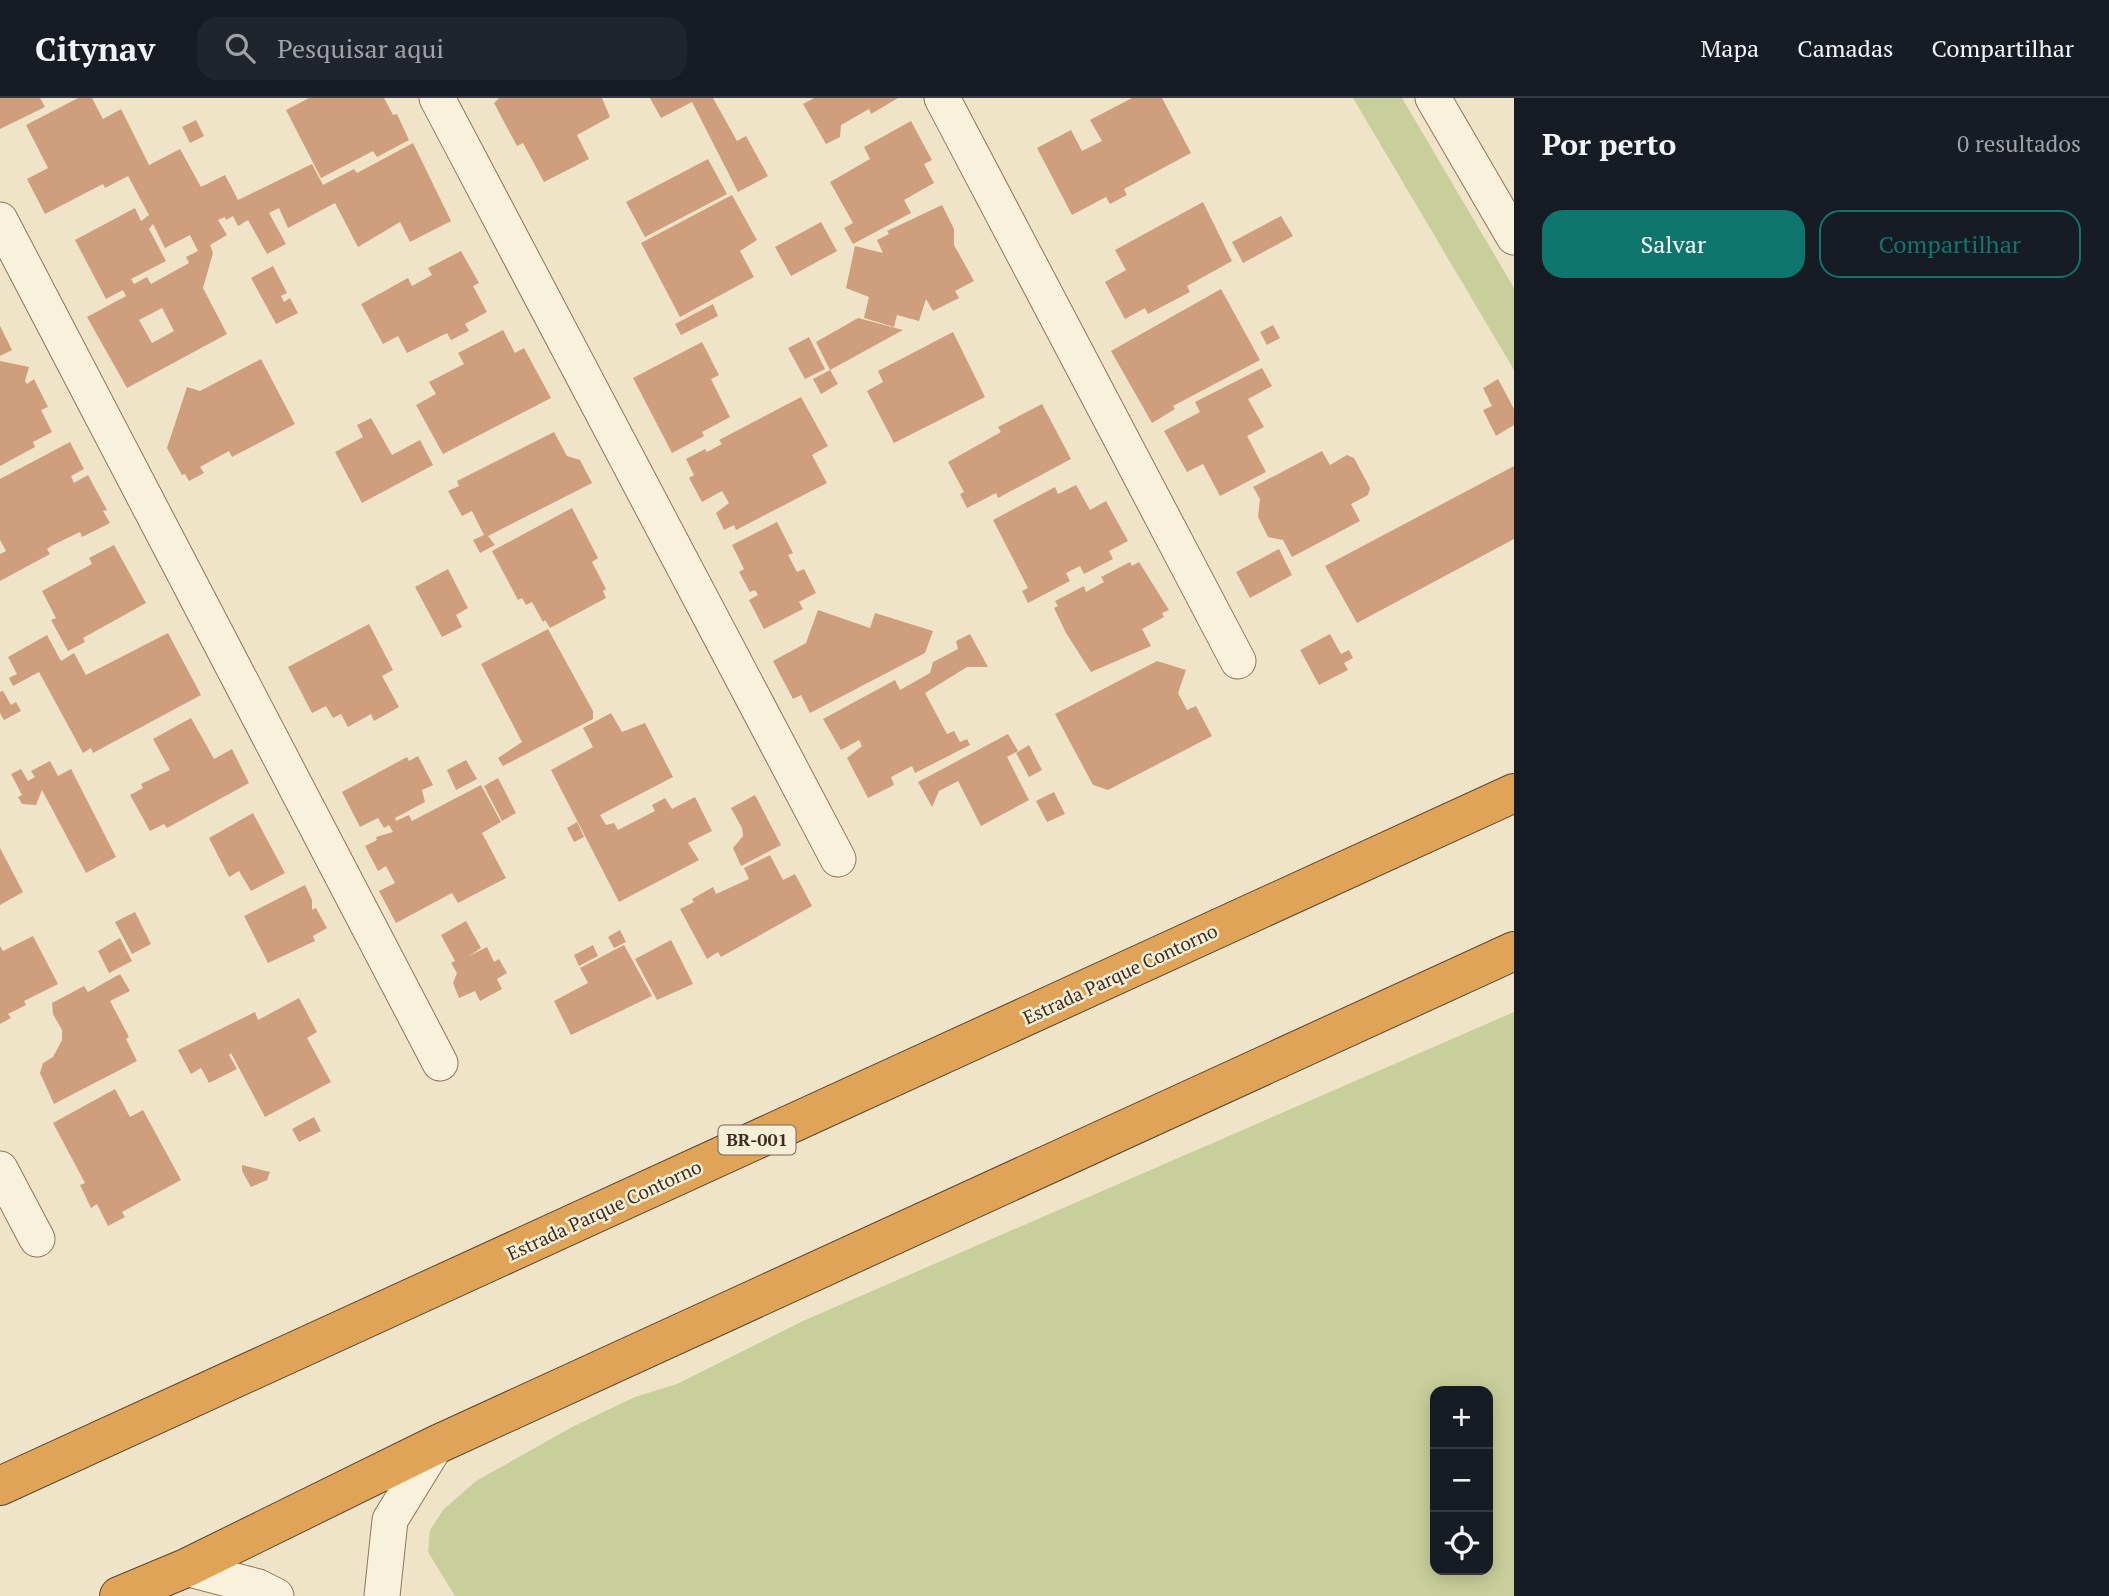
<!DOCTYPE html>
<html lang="pt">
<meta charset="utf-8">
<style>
body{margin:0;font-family:"PT Serif",serif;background:#20242c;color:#f1f3f6}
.controls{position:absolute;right:21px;bottom:21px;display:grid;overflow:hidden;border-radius:14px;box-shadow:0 4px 18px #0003}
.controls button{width:63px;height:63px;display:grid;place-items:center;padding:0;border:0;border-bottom:2px solid #363941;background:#171b24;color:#f1f3f6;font:35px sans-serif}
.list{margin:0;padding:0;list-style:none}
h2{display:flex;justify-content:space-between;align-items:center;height:91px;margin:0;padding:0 28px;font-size:30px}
h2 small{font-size:23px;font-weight:400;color:#9ea1a6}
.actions{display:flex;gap:14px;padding:21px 28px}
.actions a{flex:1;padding:16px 0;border:2px solid #0f766e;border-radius:21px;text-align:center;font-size:24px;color:#0f766e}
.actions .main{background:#0f766e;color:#fff}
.icon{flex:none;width:38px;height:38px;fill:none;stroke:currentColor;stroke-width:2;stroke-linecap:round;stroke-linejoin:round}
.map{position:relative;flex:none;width:1514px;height:1498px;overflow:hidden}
header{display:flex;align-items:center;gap:42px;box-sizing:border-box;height:98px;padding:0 35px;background:#171b24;border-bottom:2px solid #363941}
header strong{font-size:33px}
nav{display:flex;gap:38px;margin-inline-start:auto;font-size:24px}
.search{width:490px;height:63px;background:#20242c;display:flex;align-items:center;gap:18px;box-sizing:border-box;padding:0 24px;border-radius:21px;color:#9ea1a6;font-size:26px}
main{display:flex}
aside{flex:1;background:#171b24}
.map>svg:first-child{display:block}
.green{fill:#c9cf9b;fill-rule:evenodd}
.building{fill:#cf9f7d;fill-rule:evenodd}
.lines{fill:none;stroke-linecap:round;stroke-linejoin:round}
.minor-casing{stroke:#8d765c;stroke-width:37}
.highway-casing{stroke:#5b4430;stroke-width:40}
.minor{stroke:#faf1dc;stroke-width:35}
.highway{stroke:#e0a458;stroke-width:38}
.labels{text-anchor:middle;stroke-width:5;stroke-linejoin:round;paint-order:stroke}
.shield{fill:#f7eed8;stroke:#756857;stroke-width:2}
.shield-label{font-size:18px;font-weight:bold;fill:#3d2e20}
.street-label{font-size:19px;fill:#3d2e20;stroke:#f7eed8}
</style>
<header>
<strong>Citynav</strong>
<div class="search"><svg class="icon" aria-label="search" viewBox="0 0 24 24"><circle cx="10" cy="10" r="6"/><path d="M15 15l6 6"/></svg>Pesquisar aqui</div>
<nav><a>Mapa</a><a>Camadas</a><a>Compartilhar</a></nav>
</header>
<main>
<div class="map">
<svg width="1514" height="1498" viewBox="0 0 1514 1498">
<rect width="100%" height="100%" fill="#f0e4c8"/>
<path class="green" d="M1353 0H1402L1514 190V272Z
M1514 914V1498H455L428 1454 430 1432 443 1412 476 1383 572 1329 635 1299 677 1286 803 1223ZM1435 1293H1488V1472H1435Z"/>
<path class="building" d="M0 0H40L45 9 0 31Z
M78 0H92L103 21 121 11 149 67 180 51 201 89 225 77 238 102 312 66 323 87 354 71 357 75 413 45 451 123 410 144 400 124 358 149 335 105 288 130 279 110 269 115 286 146 267 156 248 122 238 128 233 118 226 122 225 119 218 122 227 137 210 147 213 155 203 190 227 236 127 290 87 219 126 198 123 192 106 201 75 142 135 110 141 123 149 117 128 78 105 90 103 86 45 116 27 81 48 70 26 27ZM153 126 165 150 190 137 198 153 186 159 189 165 151 186 147 179 134 186 131 181 166 163 149 131ZM162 210 174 233 152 245 139 222Z
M309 0H384L393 17 397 16 409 42 377 59 373 53 321 80 286 12Z
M499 0H602L610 19 577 37 589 61 544 84 523 45 517 48 494 5Z
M650 0H713L737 43 746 38 768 78 738 94 692 4 661 20Z
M814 0H898L871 16 869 11 841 27 840 39 826 46 803 6Z
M1132 0H1162L1191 55 1124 91 1127 97 1110 106 1106 99 1072 117 1037 50 1071 32 1082 53 1102 43 1090 22Z
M196 22 204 38 190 45 182 29Z
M911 23 932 62 924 66 934 85 904 102 911 115 853 146 844 130 853 125 830 84 870 61 864 49Z
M708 61 727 96 645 139 626 104Z
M732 97 757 142 740 153 754 179 680 219 641 145Z
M1203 104 1232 163 1187 188 1190 194 1148 216 1145 210 1125 221 1105 184 1126 172 1115 152Z
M942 107 954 131V147L974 183 955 193 959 200 933 213 926 201 919 223 897 217 894 229 864 220 869 199 846 190 855 148 883 155 877 142 889 136 887 133Z
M1281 118 1293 138 1243 165 1232 144Z
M821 124 837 153 791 178 775 149Z
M461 153 479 185 473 188 487 214 465 226 469 233 451 242 447 235 407 255 398 238 383 246 361 206 408 180 412 188 432 177 428 170Z
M273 168 287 195 281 198 284 204 290 200 298 215 276 226 251 180Z
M1221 191 1260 262 1173 308 1175 311 1152 325 1111 253Z
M713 206 718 218 681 237 675 226Z
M858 220 903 232 830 272 838 286 821 296 813 281 830 272 816 244Z
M1273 227 1280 240 1267 247 1260 234Z
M0 228 12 252 0 258Z
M503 232 515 255 524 250 551 300 443 356 416 307 436 296 429 284 464 266 458 255Z
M953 234 985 299 894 345 867 293 883 284 878 273Z
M809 239 825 271 805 281 788 250Z
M702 244 719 277 711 281 730 319 702 334 704 338 672 355 633 280Z
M261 261 295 326 232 359 229 353 200 369 204 375 189 383 185 376 182 377 167 350 187 289 200 293Z
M0 263 29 269 25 283 27 286 34 281 48 309 41 312 52 334 33 344 35 349 0 368Z
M1262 270 1272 288 1248 301 1264 329 1247 338 1266 374 1220 398 1203 366 1187 374 1164 333 1200 314 1195 304Z
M1498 281 1514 311V327L1496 338 1483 312 1492 308 1483 290Z
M801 299 828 348 812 357 827 385 736 432 734 427 724 432 716 415 729 405 722 393 702 404 689 380 694 377 686 361 705 351 707 354 722 346 719 342Z
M1042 306 1071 361 998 400 996 395 967 410 960 396 964 394 948 364 1001 334 998 329Z
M371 320 392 357 420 342 433 367 362 405 335 354 363 339 357 327Z
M554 334 567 358 580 362 592 385 488 438 495 447 480 455 473 442 484 437 472 413 462 418 448 393 459 388 457 383Z
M70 344 84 371 71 378 74 385 88 377 107 412 103 413 110 425 82 439 80 434 53 447 47 451 50 456 0 483V456L6 453 0 442V381Z
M1322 353 1330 367 1347 357 1354 360 1370 390 1368 397 1351 406 1360 423 1292 459 1283 442 1268 439 1258 419 1260 401 1253 389Z
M1514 368V441L1357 525 1325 468Z
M1076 387 1090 412 1106 403 1128 443 1109 453 1113 461 1084 476 1080 468 1066 475 1070 483 1028 505 1022 493 1028 490 993 422 1055 389 1058 396Z
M572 410 598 460 592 464 606 491 603 493 606 500 550 530 545 522 543 524 532 504 526 507 522 500 518 502 492 453Z
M777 424 793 455 788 457 797 474 804 471 816 495 799 504 803 511 764 531 749 502 758 497 755 492 750 494 739 474 744 471 732 447Z
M114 447 146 505 83 540 85 544 68 553 51 522 56 520 42 493 92 466 89 460Z
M1279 451 1292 477 1250 500 1236 474Z
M1130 464 1132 468 1139 464 1169 512 1162 515 1164 519 1142 531 1151 548 1091 574 1066 535 1054 510 1058 508 1055 503 1084 488 1086 494 1104 484 1101 479Z
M448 471 468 510 456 517 462 529 442 539 415 489Z
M818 512 870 530 875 515 933 533 925 555 810 615 801 597 793 601 773 563 806 545Z
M369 526 393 572 382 578 399 609 374 623 371 616 348 629 341 616 333 620 326 608 312 615 288 569Z
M548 531 593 613V621L503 668 498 660 522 644 481 566Z
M168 535 201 597 93 655 91 650 83 655 39 574 13 588 9 580 17 576 8 559 47 537 61 563 74 555 86 577Z
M970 536 988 569H967L925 595 947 636 954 633 960 644 967 641 970 647 915 675 912 668 891 679 894 687 868 700 847 660 862 648 859 642 841 652 823 621 895 582 900 592 930 575 933 564 958 551 956 543Z
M1330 536 1341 556 1349 552 1353 560 1344 565 1348 572 1319 587 1300 552Z
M1157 563 1186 572 1178 595 1187 612 1196 608 1212 638 1108 692 1093 687 1055 616Z
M3 593 11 607 16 604 21 613 4 622 0 615V594Z
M611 615 622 634 645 625 673 679 600 717 606 727 614 725 618 732 655 713 652 707 665 700 672 711 695 699 712 733 688 745 699 762 619 804 551 672 593 649 583 630Z
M191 620 214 661 232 651 249 685 167 730 164 726 150 733 130 697 143 690 141 686 170 672 153 641Z
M1008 636 1018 653 1007 659 1029 702 981 728 958 683 939 693 932 709 918 684Z
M1029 647 1042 672 1029 679 1016 655Z
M418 658 433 687 422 692 425 704 395 720 396 723 409 717 412 723 481 687 501 724 482 735 506 780 458 805 452 795 396 825 379 793 395 785 386 768 378 773 365 748 377 742 376 739 393 734 389 727 384 730 378 720 360 729 342 694 407 659 409 663Z
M466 662 477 681 456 692 447 672Z
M50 663 58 678 71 671 116 759 86 775 42 692 36 707 22 706 18 699 22 697 11 676 21 671 28 683 35 679 31 673Z
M498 680 516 715 502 723 484 688Z
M1054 694 1065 716 1047 724 1036 703Z
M755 697 781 747 741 768 733 750 743 738 742 730 731 710Z
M253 715 285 775 251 793 239 773 229 779 209 740Z
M577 724 584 739 574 744 567 730Z
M0 750 23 794 0 807Z
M770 757 783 782 795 776 812 808 721 859 718 854 707 861 680 811 694 804 692 801 713 789 716 796 749 781 744 770Z
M305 787 312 802V812L316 810 327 830 313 838 315 843 268 865 244 818Z
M135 814 151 846 132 856 115 824Z
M466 823 481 850 469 858 487 849 494 864 499 861 507 875 497 881 502 891 480 903 475 893 459 900 453 885 457 875 451 865 455 863 441 837Z
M620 832 626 844 614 850 608 839Z
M33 838 58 886 24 903 26 907 8 916 11 920 0 926V848L3 853Z
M120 840 132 863 109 875 98 853Z
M671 842 693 886 657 902 635 861Z
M593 847 598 858 579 868 574 857Z
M624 847 652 898 571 937 554 903 588 885 580 870Z
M120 876 130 893 110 903 129 939 126 941 137 963 54 1006 40 975 43 965 53 959 62 942V932L53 916 52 905 84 888 88 894Z
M299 900 317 934 307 940 331 984 265 1019 231 955 229 957 237 971 209 985 201 970 191 976 178 952 255 914 258 922Z
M115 991 130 1019 143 1012 181 1082 122 1114 125 1119 108 1128 97 1106 91 1110 80 1087 85 1085 53 1025Z
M314 1019 321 1033 299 1044 292 1031Z
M242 1067 270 1074 267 1082 251 1089 242 1073Z"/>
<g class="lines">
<g class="minor-casing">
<path id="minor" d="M437 0 838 761
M942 0 1238 563
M1433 0 1514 139
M0 122 440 965
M0 1071 37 1141
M186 1470 258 1489 276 1498
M382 1498 390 1422 436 1347"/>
</g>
<g class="highway-casing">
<path id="highway" d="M0 1388 1514 695
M119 1498 186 1470 436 1347 1514 853"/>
</g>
<use href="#minor" class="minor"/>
<use href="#highway" class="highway"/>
</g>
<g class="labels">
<rect class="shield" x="718.5" y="1027.5" width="77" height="29" rx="5"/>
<g class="shield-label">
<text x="757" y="1048">BR-001</text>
</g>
<g class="street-label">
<text transform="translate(1120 876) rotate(-25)" y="7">Estrada Parque Contorno</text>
<text transform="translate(604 1112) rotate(-25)" y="7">Estrada Parque Contorno</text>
</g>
</g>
</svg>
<div class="controls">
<button>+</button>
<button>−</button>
<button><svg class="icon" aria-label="locate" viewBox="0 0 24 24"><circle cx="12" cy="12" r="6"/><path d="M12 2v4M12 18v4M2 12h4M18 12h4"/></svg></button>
</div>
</div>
<aside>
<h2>Por perto<small>0 resultados</small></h2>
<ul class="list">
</ul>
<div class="actions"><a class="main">Salvar</a><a>Compartilhar</a></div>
</aside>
</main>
